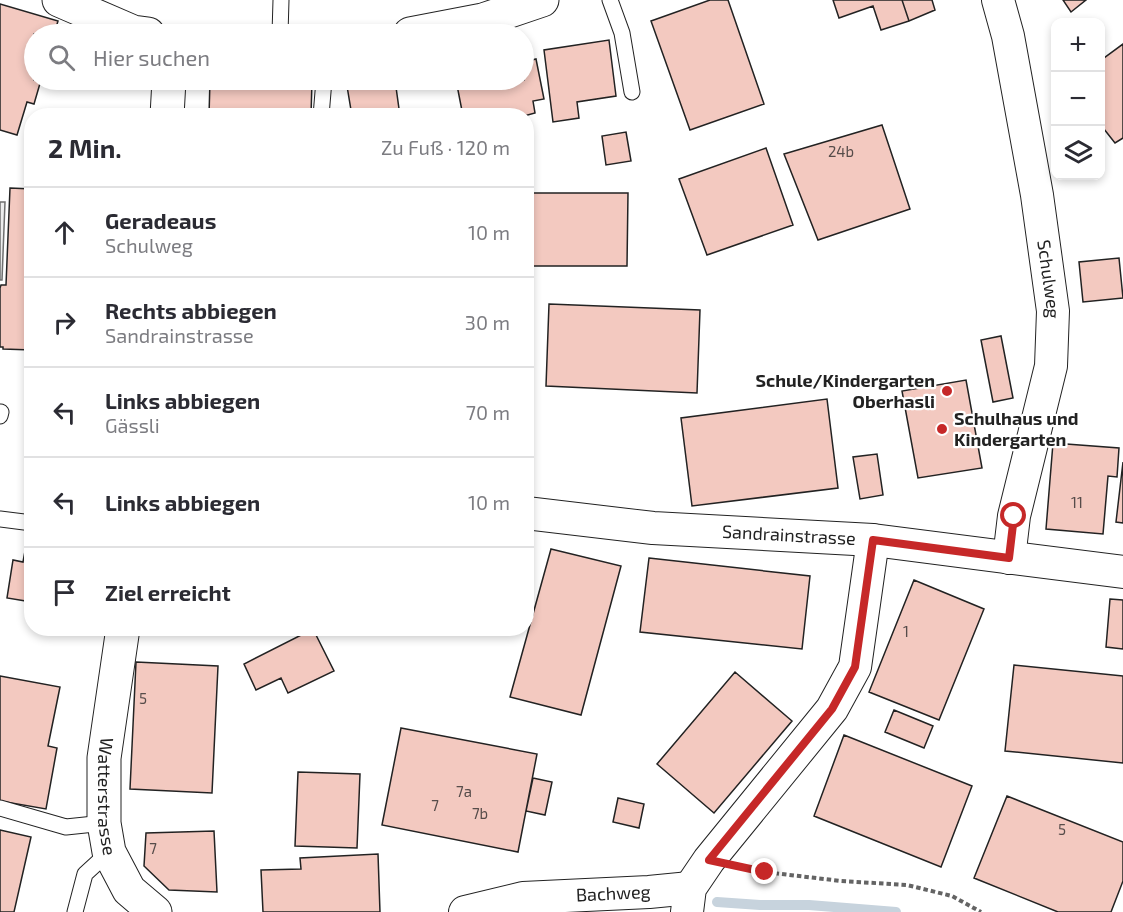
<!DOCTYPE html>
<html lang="de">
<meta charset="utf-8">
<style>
body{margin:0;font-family:"Exo 2",sans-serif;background:#f2f2f3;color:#2b2b33}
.controls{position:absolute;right:18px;top:18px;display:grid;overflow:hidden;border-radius:12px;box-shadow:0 3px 9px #0003}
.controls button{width:54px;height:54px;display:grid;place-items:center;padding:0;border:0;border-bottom:2px solid #e1e1e2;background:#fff;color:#2b2b33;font:30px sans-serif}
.stop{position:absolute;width:18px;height:18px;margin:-14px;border:4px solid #c62828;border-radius:50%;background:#fff}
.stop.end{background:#c62828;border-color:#fff;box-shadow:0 2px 6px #0008}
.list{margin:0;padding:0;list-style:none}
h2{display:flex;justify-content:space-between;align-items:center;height:78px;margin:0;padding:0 24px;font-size:26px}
h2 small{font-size:20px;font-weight:400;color:#7c7c81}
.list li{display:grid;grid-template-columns:39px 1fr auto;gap:18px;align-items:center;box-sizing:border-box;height:90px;padding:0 24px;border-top:2px solid #e1e1e2}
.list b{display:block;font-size:22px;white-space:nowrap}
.list p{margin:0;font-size:20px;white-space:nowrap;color:#7c7c81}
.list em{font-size:20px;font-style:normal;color:#7c7c81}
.icon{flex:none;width:33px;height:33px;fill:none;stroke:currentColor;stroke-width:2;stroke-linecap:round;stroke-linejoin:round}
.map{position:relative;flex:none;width:1123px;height:912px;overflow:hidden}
.search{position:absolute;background:#fff;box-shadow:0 3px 9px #0003;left:24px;top:24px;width:510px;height:66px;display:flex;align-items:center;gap:15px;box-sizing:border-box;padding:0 21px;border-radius:33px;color:#7c7c81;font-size:22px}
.panel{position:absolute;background:#fff;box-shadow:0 3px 9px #0003;left:24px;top:108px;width:510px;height:528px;border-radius:24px}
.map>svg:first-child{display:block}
.parking{fill:#ededed;stroke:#6f6f6f;stroke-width:1.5}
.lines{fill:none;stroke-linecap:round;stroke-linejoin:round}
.stream{stroke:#c7d3dd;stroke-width:10}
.building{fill:#f3c9c0;stroke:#222;stroke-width:1.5}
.service-casing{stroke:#222;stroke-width:17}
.minor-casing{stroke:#222;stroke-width:34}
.tertiary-casing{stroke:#222;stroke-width:35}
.path{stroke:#646464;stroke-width:4;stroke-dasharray:4.5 3;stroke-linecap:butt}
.service{stroke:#fff;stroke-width:15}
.minor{stroke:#fff;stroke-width:32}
.tertiary{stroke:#fff;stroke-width:33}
.route{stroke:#c62828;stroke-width:8}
.poi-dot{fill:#c62828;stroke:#fff;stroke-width:2}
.labels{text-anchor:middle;stroke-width:4.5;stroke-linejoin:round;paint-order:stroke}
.number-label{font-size:15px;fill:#564c4a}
.street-label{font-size:18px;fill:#222;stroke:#fff}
.poi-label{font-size:18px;font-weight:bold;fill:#222;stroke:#fff;text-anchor:end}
</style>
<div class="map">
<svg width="1123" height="912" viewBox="0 0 1123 912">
<rect width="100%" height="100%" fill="#fff"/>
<path class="parking" d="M0 202H5L2 280H0Z"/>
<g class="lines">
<path class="stream" d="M717 902 760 905H809L896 912"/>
</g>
<path class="building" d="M710 0H728L764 104 690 130 651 21Z
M833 0H902L909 21 881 30 873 6 839 18Z
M902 0H932L935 10 909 21Z
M1063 0H1086L1071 12Z
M0 4 58 21 54 34H34V80H41L34 104 27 102 17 135 0 130Z
M609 40 616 96 577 102 579 118 553 122 544 50Z
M1123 44V138L1115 143 1100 124V61Z
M524 58V62L536 59 544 99 533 101 535 113 524 116H463L456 80H524Z
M210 80H312L311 116H209Z
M346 80H395L400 116H352Z
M882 125 910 209 818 240 784 154Z
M626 132 631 161 606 165 602 136Z
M766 148 793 225 707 255 679 179Z
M10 188 32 189V350L3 349V347H0V288L1 285H6Z
M526 193H628L627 266H526Z
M1119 258 1123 298 1083 302 1079 262Z
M549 304 700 310 697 393 546 386Z
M1001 336 1013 398 993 402 981 340Z
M966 380 982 468 918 478 902 391Z
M827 399 838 488 692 506 681 418Z
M1053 443 1119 448 1117 477 1108 476 1103 534 1046 529Z
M877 454 883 495 860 499 853 457Z
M1123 462V523L1116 522Z
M28 535 32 536V602L7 598 13 560 23 562Z
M551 549 621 566 581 715 510 697Z
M649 558 810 576 802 649 640 632Z
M914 580 984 609 939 720 869 692Z
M1110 599 1123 600V649L1106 647Z
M313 629 334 671 288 693 281 678 256 690 244 664Z
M136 662 218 666 212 793 130 789Z
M1014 665 1123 676V763L1005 751Z
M735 672 792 721 714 813 657 764Z
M0 676 60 687 48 746 57 748 46 809 0 801Z
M894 710 933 726 924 748 885 732Z
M401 728 537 754 518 852 382 825Z
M844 735 972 786 941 867 814 816Z
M298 772 360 774 357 848 295 846Z
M533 778 552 782 545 815 526 811Z
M1007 796 1123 842V881L1111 912H1058L974 878Z
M618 798 644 804 639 828 613 822Z
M0 830 31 837 14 912H0Z
M214 831 217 892 169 890 144 866 146 833Z
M378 854 380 912H263L261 870 301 869 300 858Z"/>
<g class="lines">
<g class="service-casing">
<path id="service" d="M610 0 622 33 632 92
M280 34 281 0
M321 116 324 80
M0 416 1 412
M0 519 32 523
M0 808 66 827 104 823
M75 912 85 874 109 852"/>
</g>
<g class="minor-casing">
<g id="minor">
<path id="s1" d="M998 0 1008 36 1037 195 1053 311 1051 366 1014 516 1009 558"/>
<path id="s2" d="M526 513 653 528 873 540 1123 572"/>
<path id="s3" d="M465 912 523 898 649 892 690 888"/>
<path d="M687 912 690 888 709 860 832 709 855 667 873 540"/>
</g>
</g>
<g class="tertiary-casing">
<g id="tertiary">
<path d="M59 0 133 32 148 34"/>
<path d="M410 34 483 20 542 0"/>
<path d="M167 116 169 80"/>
<path id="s4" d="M123 628 104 758V823L109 852 129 890 155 912"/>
</g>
</g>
<path class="path" d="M745 868 765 872 841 881 907 885 952 896 981 912"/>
<use href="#service" class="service"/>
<use href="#minor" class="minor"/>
<use href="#tertiary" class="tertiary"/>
</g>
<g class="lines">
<path class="route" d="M765 872 709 860 832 709 855 667 873 540 1009 558 1014 516"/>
</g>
<g class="poi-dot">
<circle cx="947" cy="391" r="6"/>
<circle cx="942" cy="429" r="6"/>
</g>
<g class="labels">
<g class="number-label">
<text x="841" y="157">24b</text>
<text x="1077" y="508">11</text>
<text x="906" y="637">1</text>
<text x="143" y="704">5</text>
<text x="464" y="797">7a</text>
<text x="435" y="811">7</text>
<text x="480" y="819">7b</text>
<text x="1062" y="835">5</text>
<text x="153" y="854">7</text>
</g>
<g class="street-label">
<text dy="6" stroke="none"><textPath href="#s1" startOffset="284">Schulweg</textPath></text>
<text dy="6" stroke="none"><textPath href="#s2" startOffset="264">Sandrainstrasse</textPath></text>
<text dy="6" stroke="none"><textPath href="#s4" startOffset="170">Watterstrasse</textPath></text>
<text dy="6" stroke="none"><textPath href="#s3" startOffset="150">Bachweg</textPath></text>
</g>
<g class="poi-label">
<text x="935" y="387">Schule/Kindergarten<tspan x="935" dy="21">Oberhasli</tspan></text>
<text x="954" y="425" text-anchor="start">Schulhaus und<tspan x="954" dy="21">Kindergarten</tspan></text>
</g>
</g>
</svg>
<div class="controls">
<button>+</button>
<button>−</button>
<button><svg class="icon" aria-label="layers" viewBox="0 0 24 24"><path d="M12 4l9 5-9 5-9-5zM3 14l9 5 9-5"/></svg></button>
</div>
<div class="stop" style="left:1014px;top:516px"></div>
<div class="stop end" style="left:765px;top:872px"></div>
<div class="search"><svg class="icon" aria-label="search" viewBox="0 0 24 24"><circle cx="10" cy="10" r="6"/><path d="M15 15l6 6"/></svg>Hier suchen</div>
<section class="panel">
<h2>2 Min.<small>Zu Fuß · 120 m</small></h2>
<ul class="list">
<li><svg class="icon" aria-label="ahead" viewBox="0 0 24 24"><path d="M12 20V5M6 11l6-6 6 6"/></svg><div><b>Geradeaus</b><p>Schulweg</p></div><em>10 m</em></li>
<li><svg class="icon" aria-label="right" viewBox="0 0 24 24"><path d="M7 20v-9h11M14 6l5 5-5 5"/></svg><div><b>Rechts abbiegen</b><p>Sandrainstrasse</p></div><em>30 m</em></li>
<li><svg class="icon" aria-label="left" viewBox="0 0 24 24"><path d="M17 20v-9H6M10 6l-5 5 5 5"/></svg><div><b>Links abbiegen</b><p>Gässli</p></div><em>70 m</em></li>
<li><svg class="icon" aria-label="left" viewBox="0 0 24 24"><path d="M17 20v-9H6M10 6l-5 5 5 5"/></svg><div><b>Links abbiegen</b></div><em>10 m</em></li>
<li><svg class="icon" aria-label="arrive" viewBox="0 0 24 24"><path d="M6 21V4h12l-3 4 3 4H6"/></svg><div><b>Ziel erreicht</b></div></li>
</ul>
</section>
</div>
